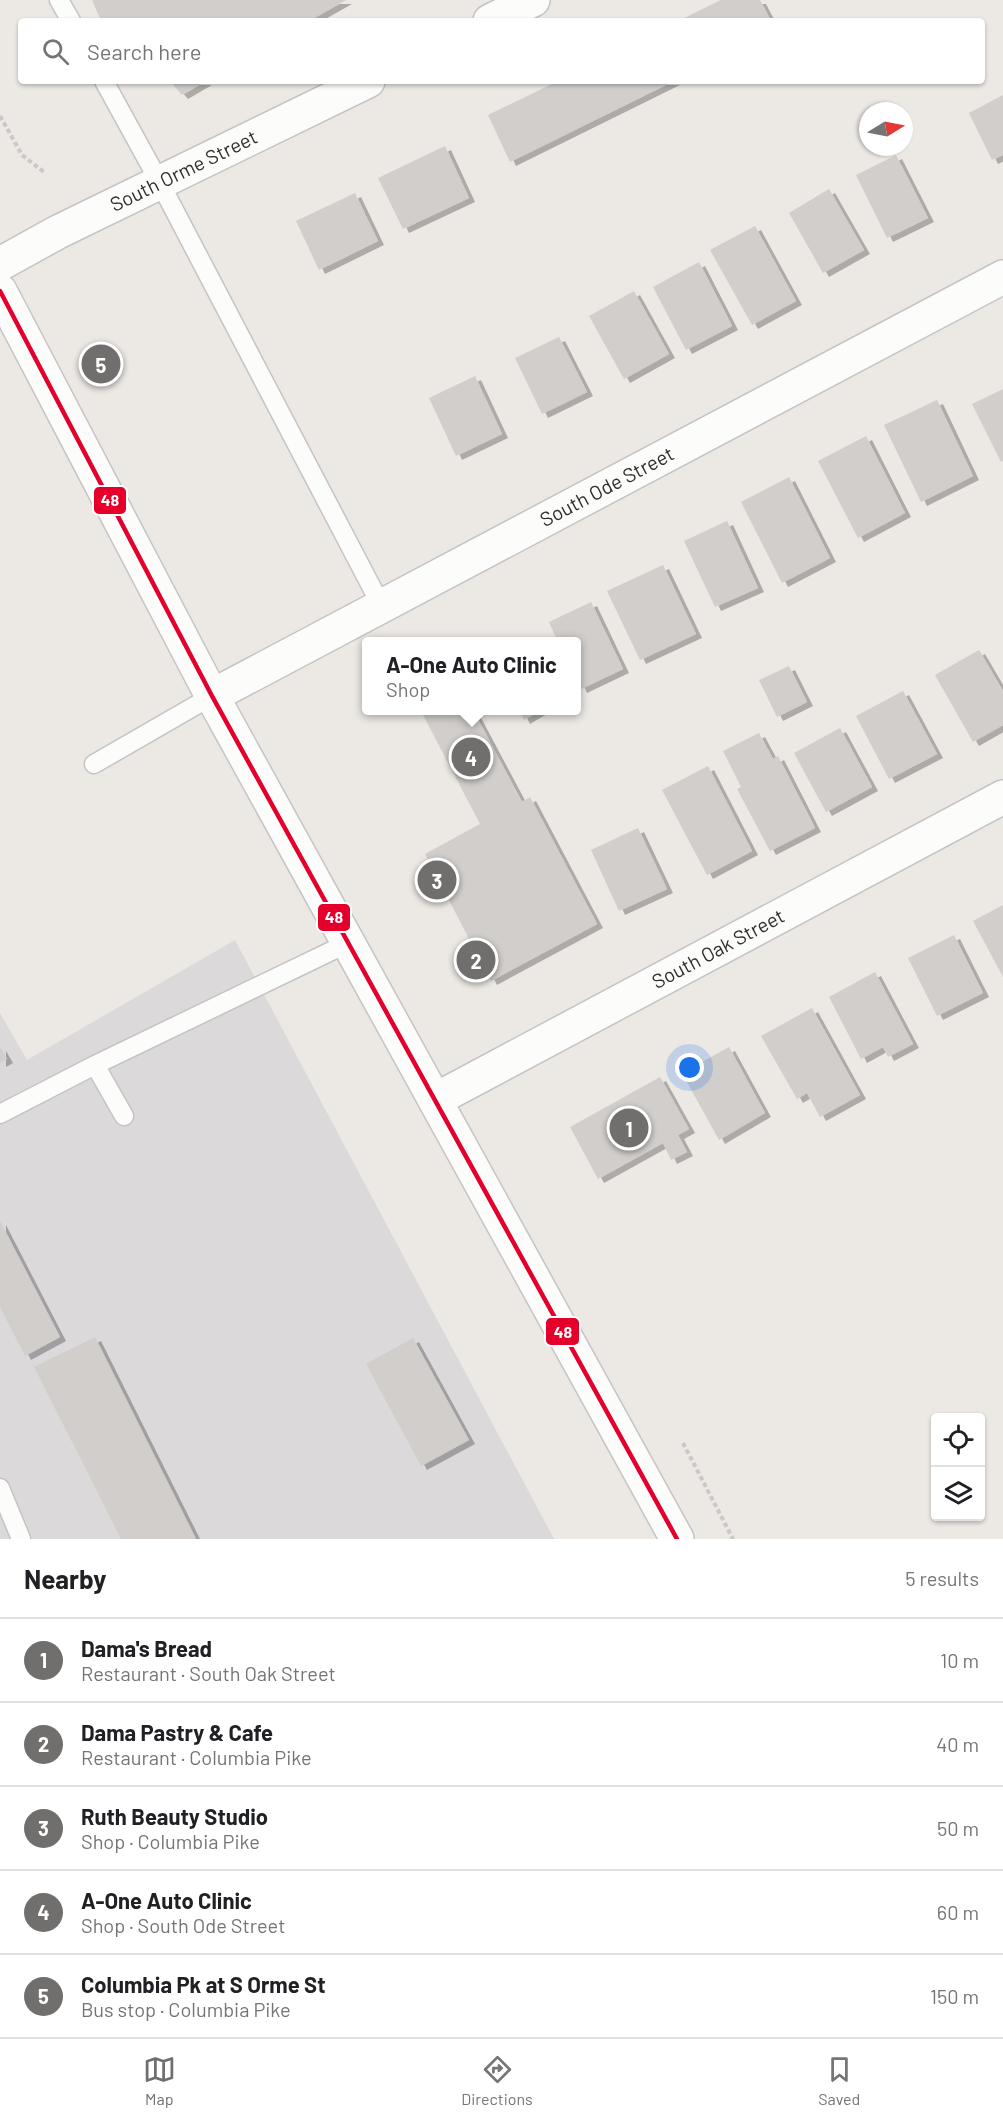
<!DOCTYPE html>
<meta charset="utf-8">
<style>
body{margin:0;font-family:Barlow,sans-serif;background:#f6f6f6;color:#202124}
.controls{position:absolute;right:18px;bottom:18px;display:grid;overflow:hidden;border-radius:6px;box-shadow:0 2px 4px #0004}
.controls button{width:54px;height:54px;display:grid;place-items:center;padding:0;border:0;border-bottom:2px solid #e0e0e0;background:#fff;color:#202124;font:30px sans-serif}
.compass{position:absolute;left:859px;top:102px;width:54px;height:54px;border-radius:50%;background:#fff;box-shadow:0 2px 4px #0004;rotate:80deg}
.you{position:absolute;left:690px;top:1068px;width:21px;height:21px;margin:-15px;border:4px solid #fff;border-radius:50%;background:#1a73e8;box-shadow:0 0 0 9px #1a73e833}
.badge{display:grid;place-items:center;width:39px;height:39px;border-radius:50%;background:#706f6e;color:#fff;font-size:20px;font-weight:700}
.pin{position:absolute;translate:-50% -50%;border:3px solid #fff;box-shadow:0 2px 6px #0006}
.popup{position:absolute;left:362px;top:637px;width:219px;height:78px;box-sizing:border-box;display:grid;place-content:center;border-radius:6px;background:#fff;filter:drop-shadow(0 2px 4px #0005);font-size:20px;white-space:nowrap;color:#757577}
.popup b{font-size:22px;color:#202124}
.popup::after{content:'';position:absolute;left:50%;top:100%;margin-left:-12px;border:12px solid transparent;border-top-color:#fff}
.list{margin:0;padding:0;list-style:none}
h2{display:flex;justify-content:space-between;align-items:center;height:78px;margin:0;padding:0 24px;font-size:26px}
h2 small{font-size:20px;font-weight:400;color:#757577}
.list li{display:grid;grid-template-columns:39px 1fr auto;gap:18px;align-items:center;box-sizing:border-box;height:84px;padding:0 24px;border-top:2px solid #e0e0e0}
.list b{display:block;font-size:22px;white-space:nowrap}
.list p{margin:0;font-size:20px;white-space:nowrap;color:#757577}
.list em{font-size:20px;font-style:normal;color:#757577}
.icon{flex:none;width:33px;height:33px;fill:none;stroke:currentColor;stroke-width:2;stroke-linecap:round;stroke-linejoin:round}
.map{position:relative;flex:none;width:1003px;height:1539px;overflow:hidden}
.search{position:absolute;background:#fff;box-shadow:0 2px 4px #0004;left:18px;right:18px;top:18px;height:66px;display:flex;align-items:center;gap:15px;box-sizing:border-box;padding:0 21px;border-radius:6px;color:#757577;font-size:22px}
.sheet{height:498px;background:#fff}
nav{display:flex;justify-content:space-around;align-items:center;box-sizing:border-box;height:84px;border-top:2px solid #e0e0e0;background:#fff;font-size:16px;color:#757577}
nav a{display:grid;justify-items:center;gap:3px}
nav .on{color:#706f6e}
.map>svg:first-child{display:block}
.industrial{fill:#dcd9db}
.building{fill:#d1cecb;filter:url(#shadow)}
.lines{fill:none;stroke-linecap:round;stroke-linejoin:round}
.lane-casing{stroke:#c5c4c5;stroke-width:21}
.street-casing{stroke:#c5c4c5;stroke-width:36}
.secondary-casing{stroke:#c5c4c5;stroke-width:36}
.path{stroke:#c9c9c8;stroke-width:4;stroke-dasharray:4.5 3;stroke-linecap:butt}
.lane{stroke:#fcfcfb;stroke-width:18}
.street{stroke:#fcfcfb;stroke-width:33}
.secondary{stroke:#fcfcfb;stroke-width:33}
.bus-1-casing{stroke:#fff;stroke-width:9}
.bus-1{stroke:#e4002b;stroke-width:4.5}
.labels{text-anchor:middle;stroke-width:4.5;stroke-linejoin:round;paint-order:stroke}
.street-label{font-size:20px;fill:#2e2e2e;stroke:#fff}
.line-badge{stroke:#fff;stroke-width:2}
.badge-label{font-size:16px;text-anchor:middle;font-weight:bold;fill:#fff}
</style>
<div class="map">
<svg width="1003" height="1539" viewBox="0 0 1003 1539">
<defs>
<filter id="shadow"><feDropShadow dx="6" dy="4" stdDeviation="0" flood-color="#0004"/></filter>
</defs>
<rect width="100%" height="100%" fill="#ece8e4"/>
<path class="industrial" d="M235 940 554 1539H0V1013L27 1060Z"/>
<path class="building" d="M92 0H346L309 21H101Z
M721 0H760L771 21H678Z
M170 81H206L182 95Z
M558 81H674L510 162 488 115Z
M1003 95V155L992 160 969 113Z
M445 146 469 198 403 229 378 178Z
M896 155 928 218 887 238 856 175Z
M829 189 864 250 823 273 789 213Z
M355 193 378 241 319 270 296 221Z
M755 226 796 301 752 325 710 250Z
M699 262 732 326 686 350 653 287Z
M634 291 669 354 624 379 589 316Z
M559 337 587 392 542 414 515 358Z
M475 376 502 434 456 456 429 398Z
M1003 389V461L1001 462 972 404Z
M937 400 973 476 921 502 884 425Z
M866 436 905 513 858 538 818 461Z
M789 477 830 558 782 583 741 502Z
M727 521 758 588 715 607 684 541Z
M663 565 696 634 640 660 607 591Z
M591 602 623 669 581 689 576 678V642H558L549 622Z
M979 650 1003 691V725L973 742 935 675Z
M789 666 807 702 777 717 759 680Z
M903 691 937 754 889 779 856 716Z
M423 710H473L522 802 530 797 597 924 491 981 425 854 480 824 421 711Z
M519 710H541L524 720Z
M840 728 872 787 826 812 794 753Z
M759 733 773 759 778 756 815 828 770 851 737 789 741 787 723 751Z
M708 766 752 851 707 875 662 790Z
M638 828 667 889 619 911 591 850Z
M1003 905V977L973 921Z
M954 935 983 993 937 1016 908 958Z
M875 972 913 1044 888 1057 883 1047 861 1059 829 997Z
M812 1008 860 1095 820 1117 807 1093 797 1099 761 1036Z
M0 1047 7 1059 0 1063Z
M729 1047 765 1113 719 1140 682 1073Z
M660 1077 689 1129 678 1135 687 1152 671 1160 663 1143 598 1179 570 1127Z
M0 1221 60 1337 25 1356 0 1307Z
M95 1337 196 1539H121L34 1367Z
M413 1338 469 1440 421 1466 366 1364Z"/>
<g class="lines">
<g class="lane-casing">
<path id="lane" d="M59 0 71 21
M104 81 160 183 382 607
M94 764 212 696
M95 1065 124 1116
M0 1114 95 1065 348 943
M0 1488 21 1539"/>
</g>
<g class="street-casing">
<g id="street">
<path id="s1" d="M212 696 1003 277"/>
<path id="s2" d="M435 1100 1003 797"/>
</g>
</g>
<g class="secondary-casing">
<g id="secondary">
<path d="M490 21 533 0"/>
<path id="s3" d="M0 264 58 232 368 81"/>
<path d="M0 291 212 696 677 1539"/>
</g>
</g>
<path class="path" d="M0 116 22 155 44 172
M683 1443 733 1539"/>
<use href="#lane" class="lane"/>
<use href="#street" class="street"/>
<use href="#secondary" class="secondary"/>
<g class="bus-1-casing">
<path id="bus-1" d="M0 291 212 696 677 1539"/>
</g>
<use href="#bus-1" class="bus-1"/>
</g>
<g class="labels">
<g class="street-label">
<text dy="7" stroke="none"><textPath href="#s3" startOffset="206">South Orme Street</textPath></text>
<text dy="7" stroke="none"><textPath href="#s1" startOffset="447">South Ode Street</textPath></text>
<text dy="7" stroke="none"><textPath href="#s2" startOffset="321">South Oak Street</textPath></text>
</g>
</g>
<g class="line-badge">
<rect x="93" y="486" width="34" height="29" rx="6" fill="#e4002b"/>
<rect x="317" y="903" width="34" height="29" rx="6" fill="#e4002b"/>
<rect x="545" y="1317" width="35" height="29" rx="6" fill="#e4002b"/>
</g>
<g class="badge-label">
<text x="110" y="506">48</text>
<text x="334" y="923">48</text>
<text x="563" y="1338">48</text>
</g>
</svg>
<div class="controls">
<button><svg class="icon" aria-label="locate" viewBox="0 0 24 24"><circle cx="12" cy="12" r="6"/><path d="M12 2v4M12 18v4M2 12h4M18 12h4"/></svg></button>
<button><svg class="icon" aria-label="layers" viewBox="0 0 24 24"><path d="M12 4l9 5-9 5-9-5zM3 14l9 5 9-5"/></svg></button>
</div>
<svg class="compass" viewBox="-18 -18 36 36"><path d="M0-13l5 13h-10z" fill="#e53935"/><path d="M0 13l5-13h-10z" fill="#757577"/></svg>
<div class="you"></div>
<div class="pin badge" style="left:629px;top:1128px">1</div>
<div class="pin badge" style="left:476px;top:960px">2</div>
<div class="pin badge" style="left:437px;top:880px">3</div>
<div class="pin badge" style="left:471px;top:757px">4</div>
<div class="popup"><b>A-One Auto Clinic</b>Shop</div>
<div class="pin badge" style="left:101px;top:364px">5</div>
<div class="search"><svg class="icon" aria-label="search" viewBox="0 0 24 24"><circle cx="10" cy="10" r="6"/><path d="M15 15l6 6"/></svg>Search here</div>
</div>
<section class="sheet">
<h2>Nearby<small>5 results</small></h2>
<ul class="list">
<li><span class="badge">1</span><div><b>Dama's Bread</b><p>Restaurant · South Oak Street</p></div><em>10 m</em></li>
<li><span class="badge">2</span><div><b>Dama Pastry &amp; Cafe</b><p>Restaurant · Columbia Pike</p></div><em>40 m</em></li>
<li><span class="badge">3</span><div><b>Ruth Beauty Studio</b><p>Shop · Columbia Pike</p></div><em>50 m</em></li>
<li><span class="badge">4</span><div><b>A-One Auto Clinic</b><p>Shop · South Ode Street</p></div><em>60 m</em></li>
<li><span class="badge">5</span><div><b>Columbia Pk at S Orme St</b><p>Bus stop · Columbia Pike</p></div><em>150 m</em></li>
</ul>
</section>
<nav>
<a class="on"><svg class="icon" aria-label="map" viewBox="0 0 24 24"><path d="M3 6l6-2 6 2 6-2v14l-6 2-6-2-6 2zM9 4v14M15 6v14"/></svg>Map</a>
<a><svg class="icon" aria-label="directions" viewBox="0 0 24 24"><path d="M12 3l9 9-9 9-9-9zM9 14v-3h6M13 9l2 2-2 2"/></svg>Directions</a>
<a><svg class="icon" aria-label="saved" viewBox="0 0 24 24"><path d="M7 4h10v16l-5-4-5 4z"/></svg>Saved</a>
</nav>
